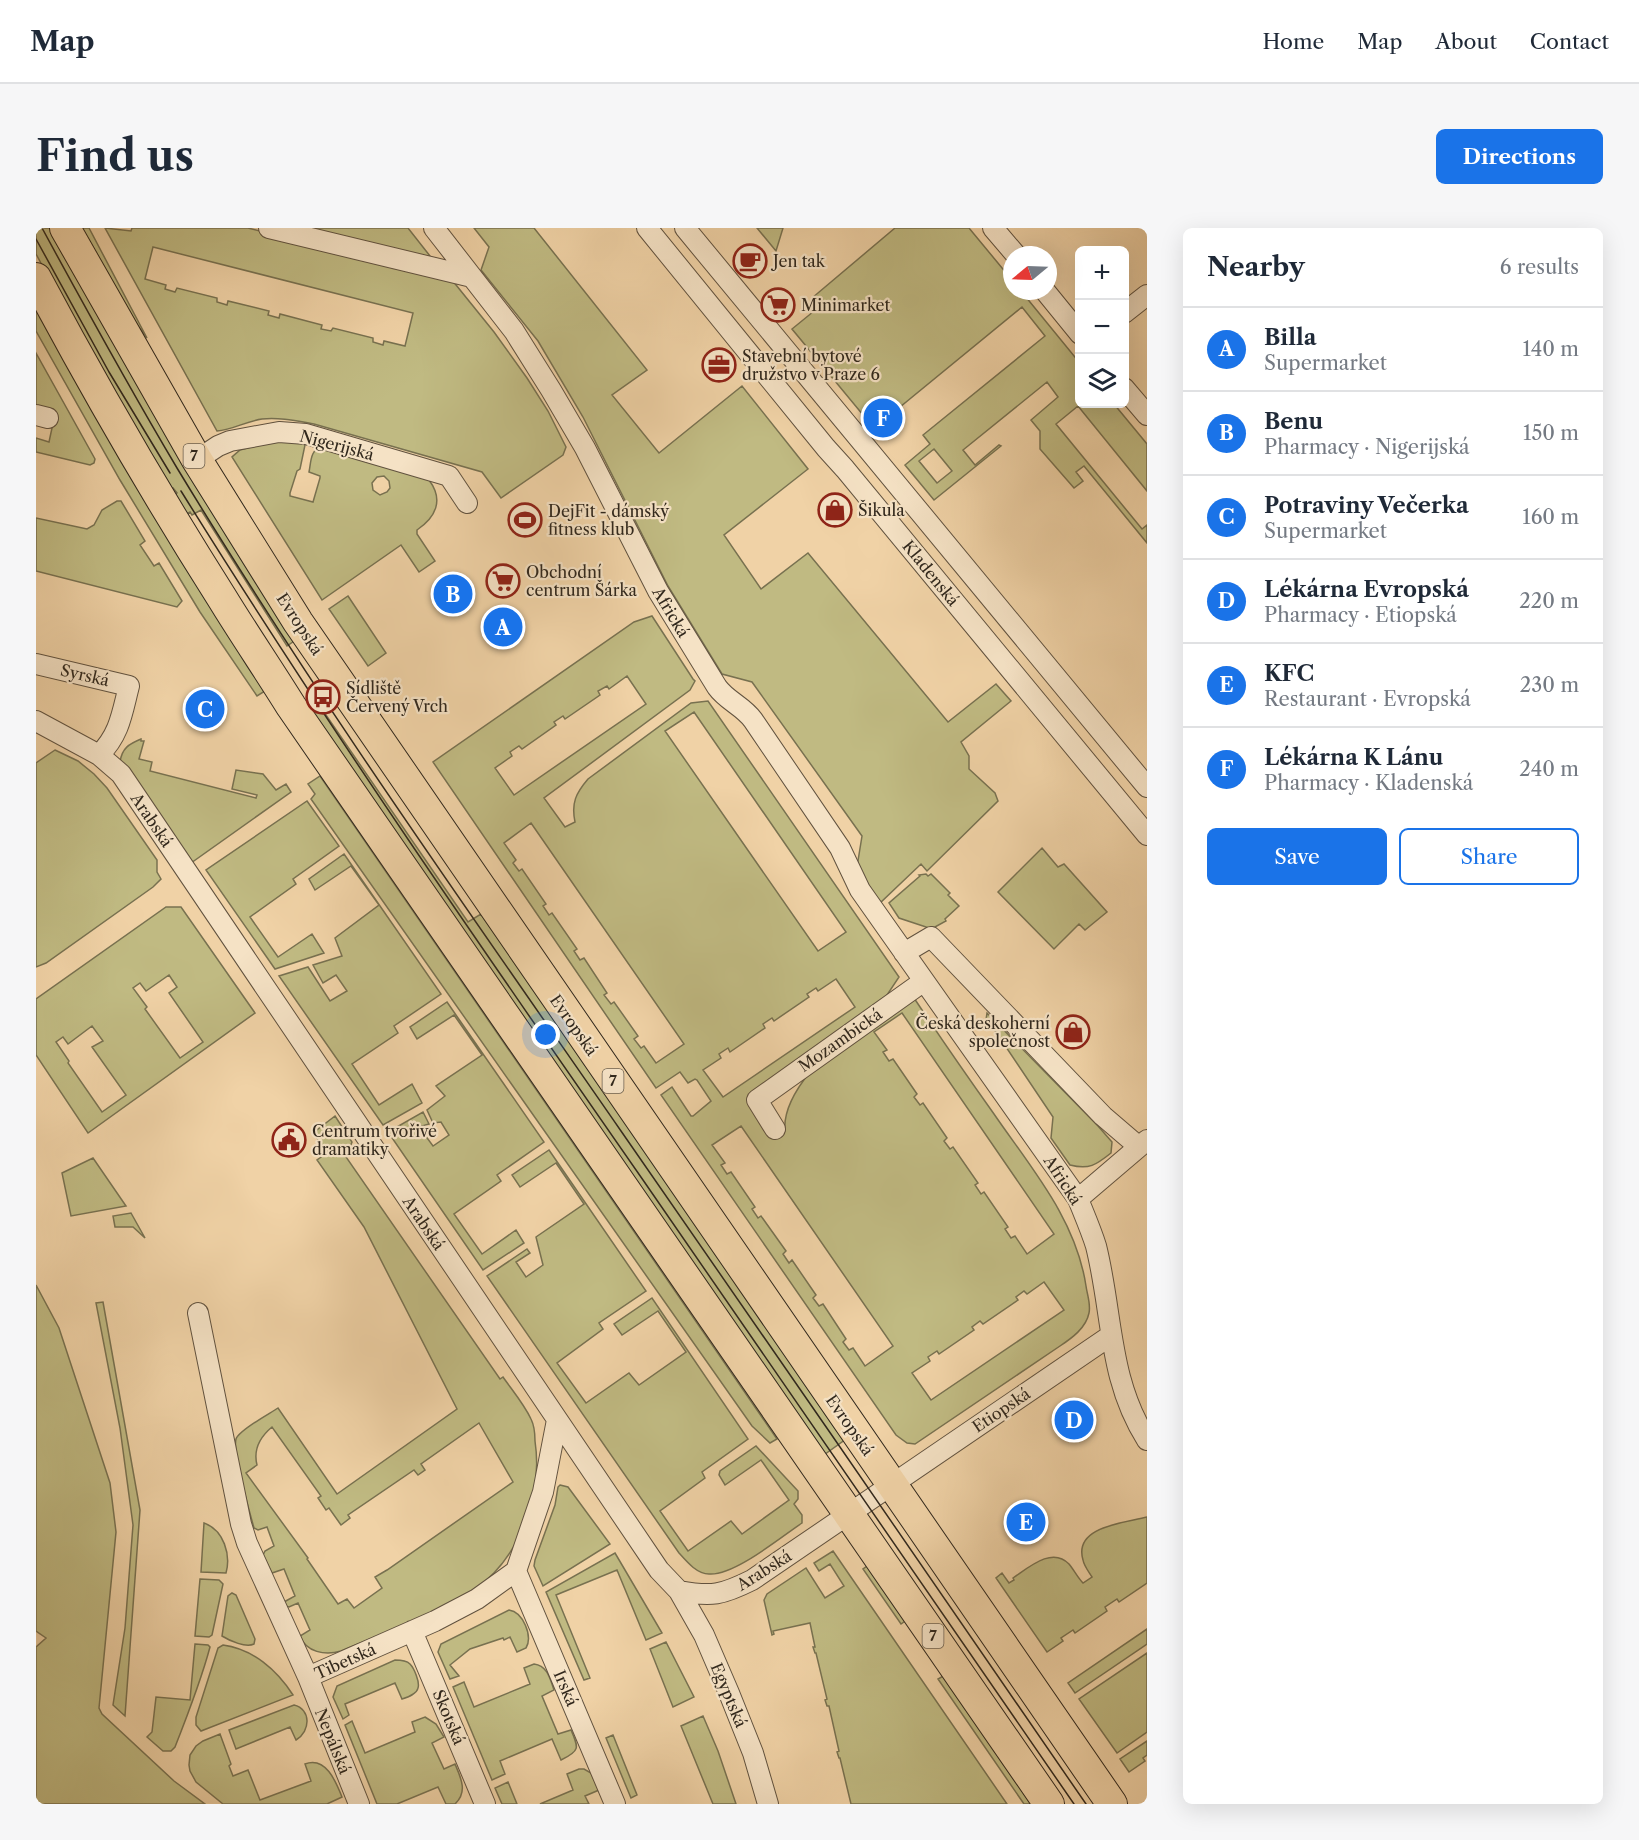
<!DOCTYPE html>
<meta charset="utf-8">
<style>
body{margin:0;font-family:"Libre Caslon Text",serif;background:#f6f6f7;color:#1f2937}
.controls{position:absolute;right:18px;top:18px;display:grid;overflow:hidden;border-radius:9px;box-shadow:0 6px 24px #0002}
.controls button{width:54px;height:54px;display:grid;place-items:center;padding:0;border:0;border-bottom:2px solid #e0e1e3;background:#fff;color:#1f2937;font:30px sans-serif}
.compass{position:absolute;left:967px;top:18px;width:54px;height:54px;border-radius:50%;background:#fff;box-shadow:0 6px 24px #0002;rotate:251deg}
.you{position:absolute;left:510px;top:807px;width:21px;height:21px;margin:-15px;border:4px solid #fff;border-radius:50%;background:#1a73e8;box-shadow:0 0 0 9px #1a73e833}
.badge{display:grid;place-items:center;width:39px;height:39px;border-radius:50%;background:#1a73e8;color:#fff;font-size:20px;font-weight:700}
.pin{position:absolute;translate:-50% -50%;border:3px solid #fff;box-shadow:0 2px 6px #0006}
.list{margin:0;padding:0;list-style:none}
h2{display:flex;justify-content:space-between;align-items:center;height:78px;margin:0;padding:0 24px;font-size:26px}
h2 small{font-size:20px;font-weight:400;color:#747a83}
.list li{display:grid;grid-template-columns:39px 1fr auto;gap:18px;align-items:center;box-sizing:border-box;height:84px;padding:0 24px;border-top:2px solid #e0e1e3}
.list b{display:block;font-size:22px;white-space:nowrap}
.list p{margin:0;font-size:20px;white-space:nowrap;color:#747a83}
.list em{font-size:20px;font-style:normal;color:#747a83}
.actions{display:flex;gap:12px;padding:18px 24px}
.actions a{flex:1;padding:14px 0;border:2px solid #1a73e8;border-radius:9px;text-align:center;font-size:21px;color:#1a73e8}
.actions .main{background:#1a73e8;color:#fff}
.icon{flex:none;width:33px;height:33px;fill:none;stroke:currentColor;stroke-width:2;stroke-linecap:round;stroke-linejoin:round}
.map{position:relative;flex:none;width:1111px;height:1576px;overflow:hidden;border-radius:9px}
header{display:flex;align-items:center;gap:36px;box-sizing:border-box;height:84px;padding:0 30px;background:#fff;border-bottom:2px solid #e0e1e3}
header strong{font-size:28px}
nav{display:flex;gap:33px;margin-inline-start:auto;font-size:21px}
.intro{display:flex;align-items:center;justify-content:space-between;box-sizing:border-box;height:144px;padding:0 36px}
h1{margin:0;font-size:42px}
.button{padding:15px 27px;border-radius:9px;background:#1a73e8;color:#fff;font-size:21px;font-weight:700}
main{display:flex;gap:36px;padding:0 36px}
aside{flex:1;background:#fff;border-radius:9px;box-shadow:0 6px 24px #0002}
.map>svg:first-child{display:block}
.green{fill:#c0ba82;stroke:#787150;stroke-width:1.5;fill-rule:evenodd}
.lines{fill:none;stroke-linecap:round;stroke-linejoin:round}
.street-casing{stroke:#61523f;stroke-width:22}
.primary-casing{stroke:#31281d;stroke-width:32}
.street{stroke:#f5e2c5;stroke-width:20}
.primary{stroke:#f0d2a6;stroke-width:30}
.tram{stroke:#31281d;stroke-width:1.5}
.labels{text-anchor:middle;stroke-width:4.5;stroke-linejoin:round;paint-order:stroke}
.shield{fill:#f5e2c5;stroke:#6c604f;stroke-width:1.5}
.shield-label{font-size:15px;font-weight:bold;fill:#31281d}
.poi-label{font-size:16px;fill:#31281d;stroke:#f5e2c5;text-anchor:start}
.street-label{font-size:16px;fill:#31281d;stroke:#f5e2c5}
</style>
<header>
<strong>Map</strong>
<nav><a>Home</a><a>Map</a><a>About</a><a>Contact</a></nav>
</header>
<div class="intro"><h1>Find us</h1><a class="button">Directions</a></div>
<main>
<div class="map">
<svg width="1111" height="1576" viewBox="0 0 1111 1576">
<rect width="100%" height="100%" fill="#f0d2a6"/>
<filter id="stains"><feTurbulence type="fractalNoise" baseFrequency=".00333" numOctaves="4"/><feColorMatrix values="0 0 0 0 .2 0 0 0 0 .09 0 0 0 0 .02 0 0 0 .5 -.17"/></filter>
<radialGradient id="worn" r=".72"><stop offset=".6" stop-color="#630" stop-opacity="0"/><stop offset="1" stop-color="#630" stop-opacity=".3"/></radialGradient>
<path class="green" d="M0 0H17L261 411 251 418 165 282 156 287 154 284 147 288 136 269 141 265 137 260 133 262 42 104 0 26Z
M42 0H53L111 110 78 66Z
M69 0 95 3 96 0H212L416 52 458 104 491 150 512 183 530 219 527 227 465 270 446 244 278 196C261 193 243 189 226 191 210 193 197 202 181 203ZM117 19 377 85 369 118 348 113 347 117 337 114V110L297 100 295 103 285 101 286 97 244 86 243 90 232 87 233 83 192 73 191 77 181 74V70L141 60 139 64 129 61 130 57 109 51Z
M258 0H372L394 28 391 30Z
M438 0H498L611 142 576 167 623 225 706 158 772 241 688 307 725 361 772 325 912 494 960 456 975 473 925 514 933 528V541L959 565 962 573 891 643 885 636 844 675 821 639 826 608 716 454 686 446 632 358 547 189 502 113 445 42 453 19Z
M721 0H747L740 23Z
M859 0H933L976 52V63H985L1043 134 1044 176H1078L1111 216V263L1042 178 1020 196 1106 301 1111 297V315L1048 238 1040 244 1047 253 1038 260 1004 221V203L995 192 1022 169 1011 154 927 222 939 237 963 217 965 218 898 272 869 237 894 216 887 207 1009 108 986 79 864 179 858 172 832 193 756 101 783 79 776 70ZM898 221 916 243 901 255 883 233Z
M0 76 229 463 221 468 164 384 84 252 0 103Z
M0 125 59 231 58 235 54 237 0 224V210L13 214 19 186 17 181 0 179Z
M238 213 263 214 269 217 264 241 261 243 254 265V268L277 274 284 250V248L273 244C275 235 274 221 286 219L393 252C408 272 400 289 381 302V306L399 333 383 344 365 317 286 372 196 229 204 222ZM348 248 353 253 354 260 351 264 344 267 337 262 336 255 341 249Z
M81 273H85L109 313 104 317 118 338 123 335 146 373 141 379 0 343V290L51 301 58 297 66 282Z
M312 368 350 425 332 438 293 381Z
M616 388 657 451 659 453 654 462 508 570 529 599 539 594C535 575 540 565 552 551L655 475 672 473 863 749 845 776 718 867 744 907 749 903C747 882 761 860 774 844L878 770C904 809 931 848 958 886 995 940 1040 991 1050 1058 1051 1066 1055 1076 1053 1085 1050 1100 1036 1110 1024 1118L879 1216 871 1215 860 1207 625 867 636 859 655 888H657L675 873 661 852 659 851 652 855 644 844 620 860 397 534 598 394ZM591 448 610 476 478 567 459 540 476 528 474 524 483 518 486 521 520 497 518 494 527 488 529 491 564 467 562 463 571 458 573 461ZM658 484 810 704 782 723 629 503ZM495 595 648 816 620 835 608 818 605 820 598 811 602 808 578 774 575 776 568 767 571 765 548 730 544 732 538 723 541 721 516 685 513 687 507 678 510 676 486 641 483 643 477 635 480 632 468 615ZM800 751 819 779 687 869 667 842 685 830 683 826 692 820 694 824 729 800 727 796 736 790 738 793 773 769 771 766 780 760 782 763ZM866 785 1018 1006 991 1026 979 1008 975 1010 969 1001 972 999 948 964 945 966 939 957 942 955 917 919 914 921 908 913 911 910 887 875 884 877 878 869 881 866 857 831 853 833 847 824 851 822 838 804ZM705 898 857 1118 829 1138 817 1120 813 1122 807 1114 810 1111 787 1076 783 1078 777 1070 780 1067 756 1032 753 1035 747 1026 750 1023 725 988 722 990 716 981 719 979 695 944 691 946 685 937 689 935 676 917ZM1008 1054 1028 1082 895 1172 876 1145 894 1133 892 1129 901 1123 903 1126 938 1102 936 1099 944 1093 947 1096 982 1072 980 1069 988 1063 991 1066Z
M279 471 432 694 445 686 810 1211 785 1229 269 479Z
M105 511V513H108L103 531 116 534 114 543 220 570 221 567 196 561 200 542 227 546 240 562 250 556 255 564 155 635 84 534C86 520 93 516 105 511Z
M19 522 42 533 58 546 71 560 121 632V644L125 651 117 659 10 735 0 739V535Z
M284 548 741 1211 734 1215 716 1198 275 571 279 566 272 556Z
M271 573 303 618 257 651 260 656 214 689 242 729 276 706 288 725 239 741 170 642Z
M1006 620 1022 639 1028 636 1071 684 1049 702 1043 696 1018 721 962 664Z
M308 626 405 766 358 798 362 805 316 836 343 877 376 856 386 875 347 897 243 748 272 739 294 773 311 763 300 747 287 755 277 737 306 728 299 710 343 677 315 638 279 662 273 651Z
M890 646 892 648 895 646 914 665 912 667 923 678 909 691 910 693 899 699 893 700 863 690 853 675 884 648 883 647Z
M130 679H145L219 785 52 905 0 827V771ZM133 747 141 759 133 765 167 814 144 830 109 781 111 779 97 760 104 755 110 763ZM56 798 67 813 56 819 90 867 66 884 32 835 33 833 20 814 27 809 32 816Z
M411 774 508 914 461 947 465 953 418 986 446 1026 480 1002 488 1015 447 1042 352 904 387 884 393 896 383 899 397 918 413 907 405 894 397 895 391 882 409 868 400 858 446 827 418 787 381 811 374 799Z
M951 785 1062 898 1076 914 1075 925C1060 937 1053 942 1034 937L1015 910 1017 889 958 801 949 799Z
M299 888 316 914 310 929 464 1151 467 1149C476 1162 488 1176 495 1191 498 1197 499 1206 499 1213 507 1267 484 1330 438 1362 398 1389 349 1404 305 1423 289 1428 270 1424 264 1408L274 1402 262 1375 253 1379 249 1378 248 1374 259 1368 248 1341 236 1345 227 1327 229 1323 238 1318 231 1299 222 1302 218 1300C214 1285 196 1224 200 1211 203 1202 233 1186 242 1180L301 1266 421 1181 328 999 281 932 292 924 277 905ZM443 1195 477 1254 351 1342 339 1349 346 1360 318 1380 311 1371 302 1376 271 1331 272 1330 210 1245 221 1237C217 1221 224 1209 236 1199L285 1268 282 1270 290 1282 293 1280 305 1297 314 1290 312 1287 378 1242 382 1247 389 1242 385 1236Z
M513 922 610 1063 563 1095 567 1101 521 1135 550 1175 593 1145 603 1157 650 1124 622 1083 586 1107 578 1096 616 1070 712 1211 666 1244 669 1250 624 1283 652 1323 695 1293 706 1306 753 1272 725 1232 689 1257 683 1247 684 1243 720 1218 762 1263V1271L758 1276 766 1287V1295C745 1309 698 1348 673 1346 661 1346 651 1334 643 1325L451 1048 491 1021 494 1025 480 1034 490 1049 507 1037 500 1009 548 976 520 935 484 959 476 947Z
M57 930 90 978 35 988 26 945Z
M95 985 109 1010 97 999H79L77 988Z
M0 1057 23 1100 74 1255 80 1304 63 1480 66 1486 138 1553 169 1576H0V1419L10 1410 0 1403Z
M67 1074 104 1282 89 1488 77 1477 89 1400 97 1297 84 1200 60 1075Z
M524 1257 532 1259 574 1316 507 1358 498 1338 499 1332 519 1277 522 1259Z
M1111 1289V1355L1083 1374 1081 1371 1069 1379 1071 1383 1039 1405 1037 1402 1025 1410 1027 1413 1011 1424 960 1350 966 1345 973 1355 978 1352 977 1350C992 1340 1016 1318 1033 1336 1038 1342 1042 1350 1047 1355L1056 1349C1053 1344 1048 1338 1047 1332 1037 1298 1089 1295 1111 1289Z
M168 1295C188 1302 195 1327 190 1345L165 1344Z
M797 1323 971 1576H815L804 1530H803L801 1524 803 1523 793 1478H791L789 1472 791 1471 780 1425H779L777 1419H779L774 1395 737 1403 738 1406 736 1407 728 1372 731 1366 770 1340 789 1370 808 1358 794 1336 783 1343 778 1335Z
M579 1325 626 1405 610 1412 581 1342 520 1367 554 1450 548 1452 510 1364Z
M834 1336 872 1391 865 1396 827 1341Z
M164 1351 183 1352 187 1356 176 1407 173 1409 159 1408Z
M196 1365 200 1367 219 1411 218 1416C210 1420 194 1413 186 1408L192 1368Z
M473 1382C487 1384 497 1408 490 1420L481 1424 474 1409 468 1412 467 1410 434 1421 414 1437 423 1448 414 1451 402 1424 405 1416Z
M1111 1401V1416L1039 1465 1032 1455Z
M630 1414 658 1469 637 1479 614 1421Z
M159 1416 172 1417 174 1419C165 1453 152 1486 139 1519L135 1523H127L111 1509 116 1504 120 1469 154 1472Z
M187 1417C217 1421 241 1442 257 1467L165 1503 160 1497V1489L182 1420Z
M1111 1425V1504L1081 1525 1043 1471Z
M359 1432C364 1432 370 1432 374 1436 378 1440 384 1454 382 1460 381 1466 372 1469 366 1471L359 1455 309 1476 313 1487 307 1491 297 1469 301 1458Z
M498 1436C512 1438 514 1451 518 1462L506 1468 522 1506 535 1502C543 1520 544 1523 525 1532L516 1511 464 1533 469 1546 456 1552 417 1459 428 1454 438 1479 494 1456 488 1440Z
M909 1447 999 1576H988L902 1451Z
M258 1477C275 1481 275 1503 260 1512L254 1499 200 1521 193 1502Z
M667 1488 682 1523 700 1576H677L645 1498Z
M389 1489 400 1496 408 1509 396 1515 408 1541 419 1536C425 1550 432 1564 419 1576H410L402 1559 361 1576H341L309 1497 316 1493 329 1525 379 1504 376 1494Z
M184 1506 195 1536 193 1538 197 1548 212 1542 224 1572 275 1553 269 1536C290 1528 300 1554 306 1569L291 1576H187L160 1554 154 1543 153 1537 154 1527 160 1518 167 1513Z
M577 1507 601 1567 595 1570 570 1510Z
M1111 1513V1527L1107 1530 1109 1533 1093 1544 1084 1531Z
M543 1541H548L555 1545 563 1562 549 1568 553 1576H504L537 1562 531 1546Z
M472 1554 481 1576H466L459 1560Z"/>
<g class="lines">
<g class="street-casing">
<path id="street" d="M233 0 436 49
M398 0 478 103 515 162 549 220 622 363 681 459C691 473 707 478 717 492L804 620 824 662 1042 971C1048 986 1055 1002 1060 1018 1077 1086 1072 1151 1111 1212
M611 0 790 220 809 241 1111 607
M649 0 1111 559
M957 0 980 27
M1009 63 1044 106
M1088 85 1111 67
M1088 160 1111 187
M0 187 12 190
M161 232 182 218 194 213 243 204 270 206 413 248 431 275
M0 436 93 458C86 485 84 506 63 527
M0 493 63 527 85 546 623 1342 643 1363 668 1407 693 1465 717 1525 732 1576
M868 725 895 709 1067 888 1102 918
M739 901 721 872 888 753
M1042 971 1111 912
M162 1085 205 1296 211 1315 272 1449 323 1576
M480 1343 579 1576
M643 1363C676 1369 686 1367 716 1352L1074 1108
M376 1403 449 1576
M272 1449 399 1393 441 1371 480 1343 507 1264 521 1192"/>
</g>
<g class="primary-casing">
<path id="primary" d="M29 0 161 232 262 394 1076 1576
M0 50C58 159 120 266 186 370 208 406 232 441 255 478L1013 1576"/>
</g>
<use href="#street" class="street"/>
<use href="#primary" class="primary"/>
<path class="tram" d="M6 0C50 81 94 161 141 240 279 468 434 685 585 903 741 1127 895 1351 1050 1576
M0 11 73 144 134 245
M145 263C291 498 449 725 607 952 751 1160 895 1368 1038 1576"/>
</g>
<defs>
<g id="cafe-ring" transform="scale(1.725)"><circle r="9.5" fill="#f5e2c5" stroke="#8f2418" stroke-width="1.5"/><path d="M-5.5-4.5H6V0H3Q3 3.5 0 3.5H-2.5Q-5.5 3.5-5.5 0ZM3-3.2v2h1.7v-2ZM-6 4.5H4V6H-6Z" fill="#8f2418"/></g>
<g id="supermarket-ring" transform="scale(1.725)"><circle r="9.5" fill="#f5e2c5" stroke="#8f2418" stroke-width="1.5"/><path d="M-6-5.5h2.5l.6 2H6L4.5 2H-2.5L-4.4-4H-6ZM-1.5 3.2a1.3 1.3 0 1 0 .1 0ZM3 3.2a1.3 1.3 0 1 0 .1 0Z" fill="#8f2418"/></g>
<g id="office-ring" transform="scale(1.725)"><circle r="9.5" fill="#f5e2c5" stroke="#8f2418" stroke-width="1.5"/><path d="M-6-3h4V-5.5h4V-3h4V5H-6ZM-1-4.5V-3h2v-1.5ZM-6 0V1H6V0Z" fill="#8f2418"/></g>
<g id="shop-ring" transform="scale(1.725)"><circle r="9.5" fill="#f5e2c5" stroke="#8f2418" stroke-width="1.5"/><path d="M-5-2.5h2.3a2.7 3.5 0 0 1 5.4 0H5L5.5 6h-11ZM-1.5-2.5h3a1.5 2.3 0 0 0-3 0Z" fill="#8f2418"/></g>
<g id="stadium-ring" transform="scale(1.725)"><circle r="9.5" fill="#f5e2c5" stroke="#8f2418" stroke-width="1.5"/><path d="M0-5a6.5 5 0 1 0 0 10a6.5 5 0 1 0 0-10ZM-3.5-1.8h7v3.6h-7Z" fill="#8f2418"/></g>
<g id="bus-ring" transform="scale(1.725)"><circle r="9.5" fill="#f5e2c5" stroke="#8f2418" stroke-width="1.5"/><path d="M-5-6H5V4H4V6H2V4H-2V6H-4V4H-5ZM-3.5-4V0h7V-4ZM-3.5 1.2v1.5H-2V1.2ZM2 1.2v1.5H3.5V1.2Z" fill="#8f2418"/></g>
<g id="civic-ring" transform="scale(1.725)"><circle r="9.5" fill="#f5e2c5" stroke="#8f2418" stroke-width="1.5"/><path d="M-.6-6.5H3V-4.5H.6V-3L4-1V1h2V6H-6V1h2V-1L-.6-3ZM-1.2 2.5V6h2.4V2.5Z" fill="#8f2418"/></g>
</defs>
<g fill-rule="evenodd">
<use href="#cafe-ring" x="714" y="33"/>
<use href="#supermarket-ring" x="742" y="77"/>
<use href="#office-ring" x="683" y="137"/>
<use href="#shop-ring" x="799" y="282"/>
<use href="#stadium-ring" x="489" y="292"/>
<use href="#supermarket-ring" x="467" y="353"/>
<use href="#bus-ring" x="287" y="469"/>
<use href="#shop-ring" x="1037" y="804"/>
<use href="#civic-ring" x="253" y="912"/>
</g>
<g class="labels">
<g class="shield">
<rect x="147.5" y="216" width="21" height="24" rx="4.5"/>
<rect x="566.5" y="841" width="21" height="24" rx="4.5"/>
<rect x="886.5" y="1396" width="21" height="24" rx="4.5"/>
</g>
<g class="shield-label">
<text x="158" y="233">7</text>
<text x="577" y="858">7</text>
<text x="897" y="1413">7</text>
</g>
<g class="poi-label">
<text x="737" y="39">Jen tak</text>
<text x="765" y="83">Minimarket</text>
<text x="706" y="134">Stavební bytové<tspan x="706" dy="18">družstvo v Praze 6</tspan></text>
<text x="822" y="288">Šikula</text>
<text x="512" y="289">DejFit - dámský<tspan x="512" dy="18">fitness klub</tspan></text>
<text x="490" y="350">Obchodní<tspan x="490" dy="18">centrum Šárka</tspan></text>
<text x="310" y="466">Sídliště<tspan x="310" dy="18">Červený Vrch</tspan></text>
<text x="1014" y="801" text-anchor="end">Česká deskoherní<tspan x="1014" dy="18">společnost</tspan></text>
<text x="276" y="909">Centrum tvořivé<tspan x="276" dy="18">dramatiky</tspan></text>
</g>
<g class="street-label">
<text transform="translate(301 217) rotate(15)" y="6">Nigerijská</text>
<text transform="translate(895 345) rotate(51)" y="6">Kladenská</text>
<text transform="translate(635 384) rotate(59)" y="6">Africká</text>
<text transform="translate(264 396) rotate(57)" y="6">Evropská</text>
<text transform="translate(49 447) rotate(13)" y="6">Syrská</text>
<text transform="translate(116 592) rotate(56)" y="6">Arabská</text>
<text transform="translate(538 797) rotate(55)" y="6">Evropská</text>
<text transform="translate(804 812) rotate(-35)" y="6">Mozambická</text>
<text transform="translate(1027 952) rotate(57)" y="6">Africká</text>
<text transform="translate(388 995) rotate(56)" y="6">Arabská</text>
<text transform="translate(965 1182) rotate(-34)" y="6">Etiopská</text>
<text transform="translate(814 1197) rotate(55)" y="6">Evropská</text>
<text transform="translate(728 1342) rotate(-32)" y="6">Arabská</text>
<text transform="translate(309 1433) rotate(-24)" y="6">Tibetská</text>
<text transform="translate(530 1460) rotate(67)" y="6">Irská</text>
<text transform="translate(693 1467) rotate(67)" y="6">Egyptská</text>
<text transform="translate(413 1489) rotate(67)" y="6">Skotská</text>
<text transform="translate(297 1513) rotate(68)" y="6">Nepálská</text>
</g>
</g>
<rect width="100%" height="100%" filter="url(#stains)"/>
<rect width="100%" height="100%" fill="url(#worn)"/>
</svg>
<div class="controls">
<button>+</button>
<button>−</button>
<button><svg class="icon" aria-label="layers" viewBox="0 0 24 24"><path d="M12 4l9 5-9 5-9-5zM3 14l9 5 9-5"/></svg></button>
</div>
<svg class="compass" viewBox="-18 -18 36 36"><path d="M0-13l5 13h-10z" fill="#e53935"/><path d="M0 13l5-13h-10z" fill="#747a83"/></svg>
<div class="you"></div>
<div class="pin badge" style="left:467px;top:399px">A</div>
<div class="pin badge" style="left:417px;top:366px">B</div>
<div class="pin badge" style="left:169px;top:481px">C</div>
<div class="pin badge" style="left:1038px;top:1192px">D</div>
<div class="pin badge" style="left:990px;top:1294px">E</div>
<div class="pin badge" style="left:847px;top:190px">F</div>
</div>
<aside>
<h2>Nearby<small>6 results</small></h2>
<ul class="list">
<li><span class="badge">A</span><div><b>Billa</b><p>Supermarket</p></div><em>140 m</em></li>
<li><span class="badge">B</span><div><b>Benu</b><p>Pharmacy · Nigerijská</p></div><em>150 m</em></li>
<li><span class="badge">C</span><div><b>Potraviny Večerka</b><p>Supermarket</p></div><em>160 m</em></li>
<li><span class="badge">D</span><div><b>Lékárna Evropská</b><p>Pharmacy · Etiopská</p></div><em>220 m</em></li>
<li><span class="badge">E</span><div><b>KFC</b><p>Restaurant · Evropská</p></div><em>230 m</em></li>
<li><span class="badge">F</span><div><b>Lékárna K Lánu</b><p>Pharmacy · Kladenská</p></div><em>240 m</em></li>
</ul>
<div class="actions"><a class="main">Save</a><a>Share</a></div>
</aside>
</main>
